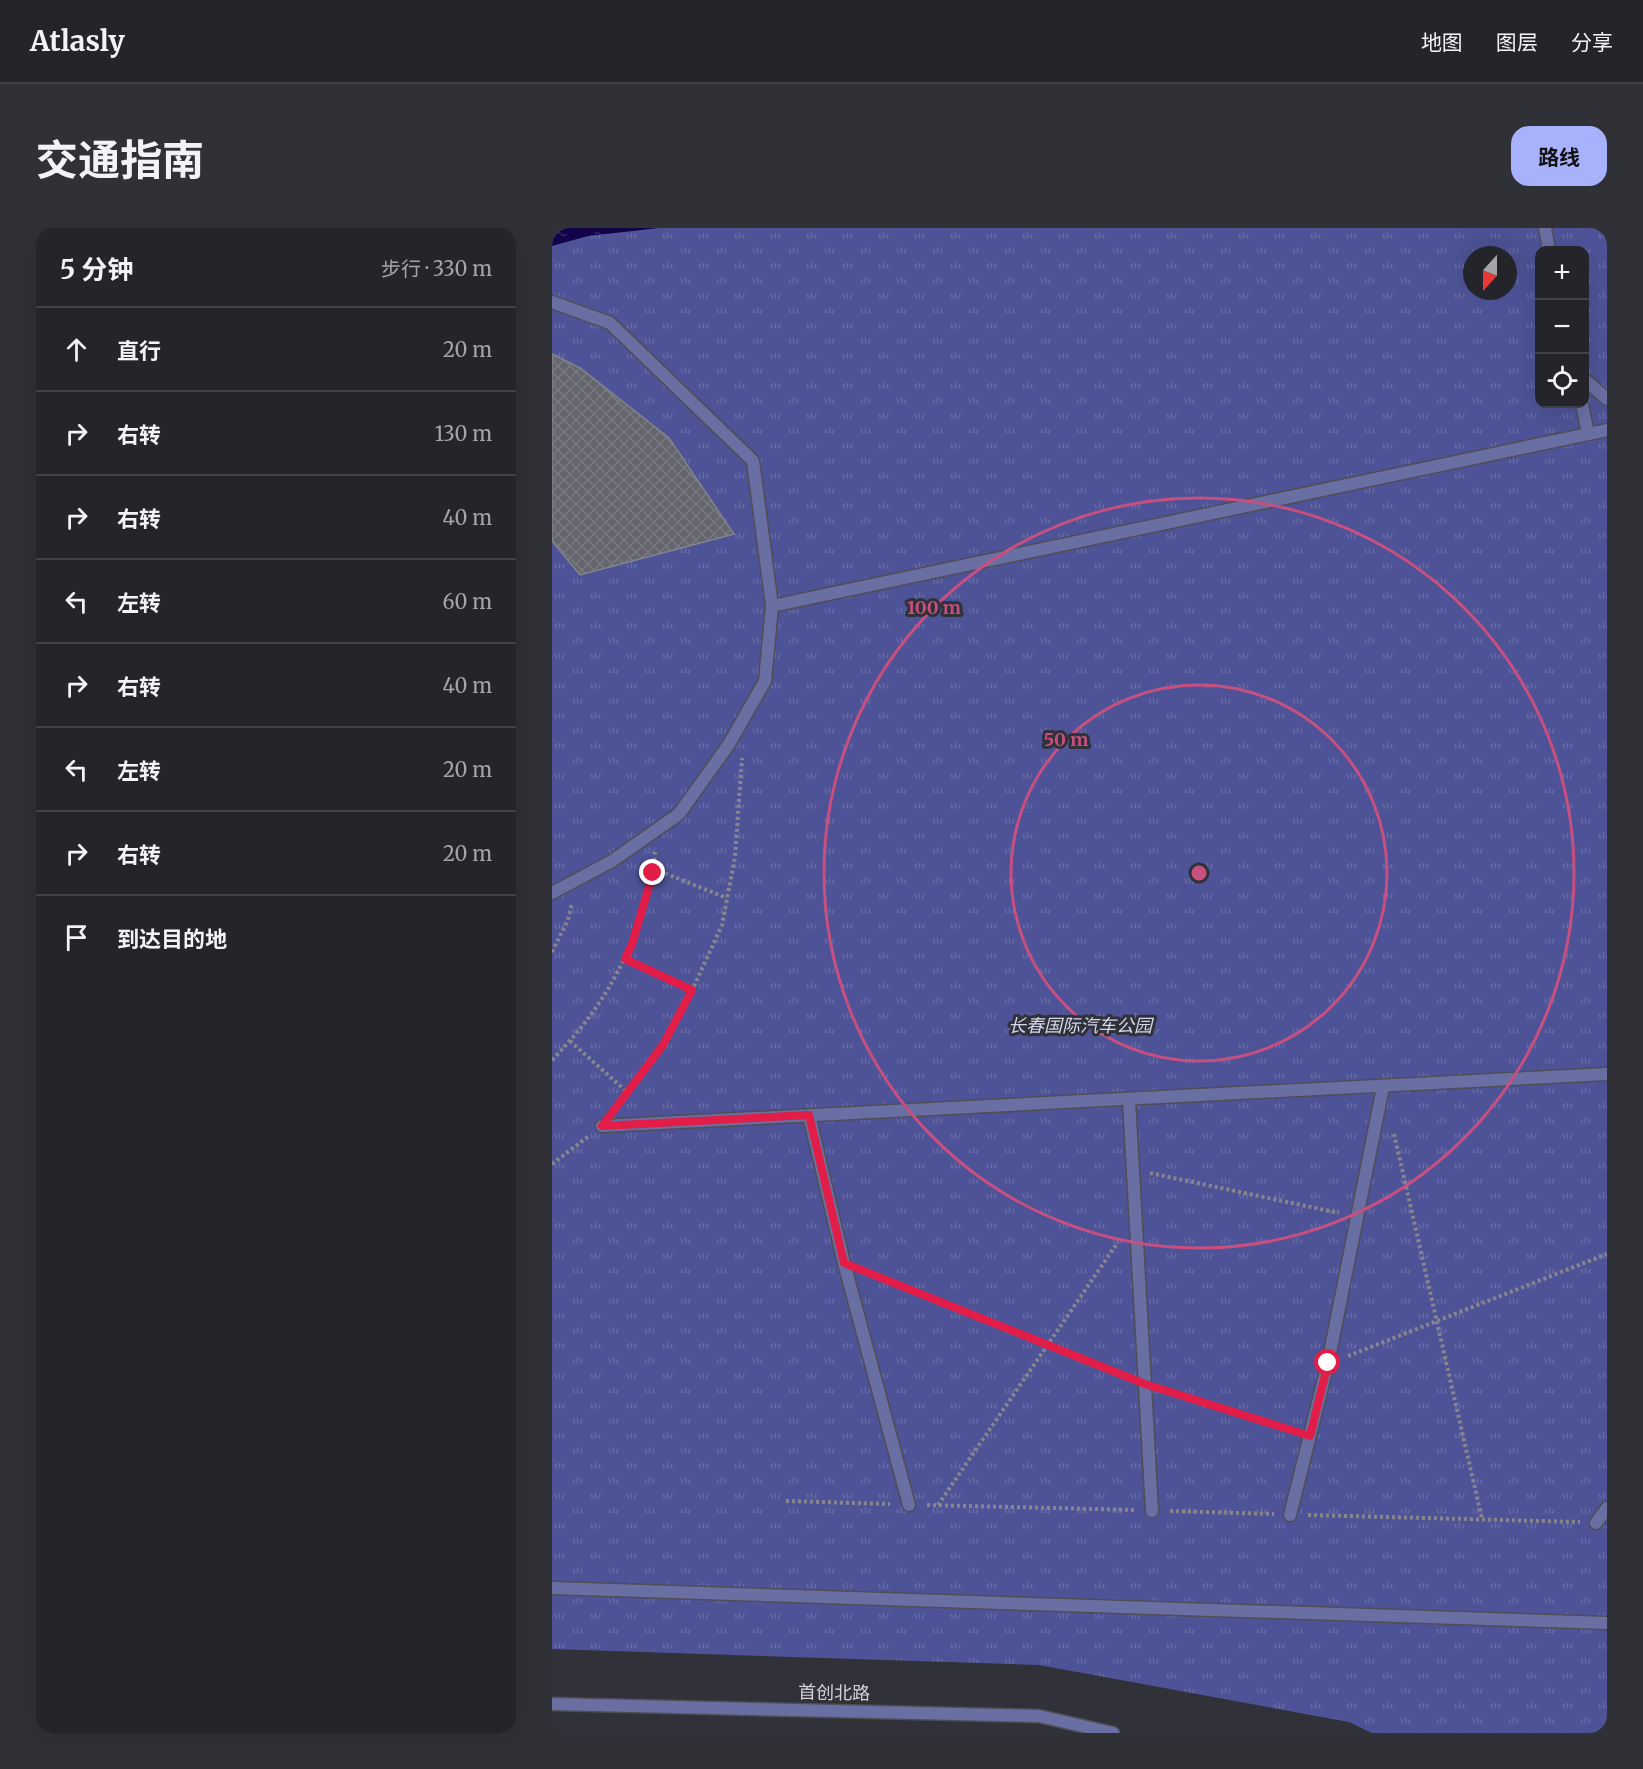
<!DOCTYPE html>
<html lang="zh">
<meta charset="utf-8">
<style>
body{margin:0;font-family:Merriweather,"Noto Sans SC",serif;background:#303137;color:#f1f3f6}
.controls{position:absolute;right:18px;top:18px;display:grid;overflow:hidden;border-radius:12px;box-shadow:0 6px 24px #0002}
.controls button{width:54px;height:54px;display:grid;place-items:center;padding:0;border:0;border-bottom:2px solid #414247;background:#24252b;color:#f1f3f6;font:30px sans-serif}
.compass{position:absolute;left:911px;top:18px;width:54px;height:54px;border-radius:50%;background:#24252b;box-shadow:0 6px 24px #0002;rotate:201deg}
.stop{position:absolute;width:18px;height:18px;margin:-14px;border:4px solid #e11d48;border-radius:50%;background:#fff}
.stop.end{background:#e11d48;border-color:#fff;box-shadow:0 2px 6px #0008}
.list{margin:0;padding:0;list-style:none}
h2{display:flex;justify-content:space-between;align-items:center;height:78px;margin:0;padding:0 24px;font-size:26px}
h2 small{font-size:20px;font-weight:400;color:#a3a5a9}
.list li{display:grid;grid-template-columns:39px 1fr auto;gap:18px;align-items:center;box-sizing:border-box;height:84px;padding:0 24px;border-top:2px solid #414247}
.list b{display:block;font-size:22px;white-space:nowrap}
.list em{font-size:20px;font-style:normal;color:#a3a5a9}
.icon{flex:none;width:33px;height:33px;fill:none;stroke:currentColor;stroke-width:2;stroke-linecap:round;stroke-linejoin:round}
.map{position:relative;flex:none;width:1055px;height:1505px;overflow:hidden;border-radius:18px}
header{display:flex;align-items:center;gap:36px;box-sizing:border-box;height:84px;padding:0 30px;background:#24252b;border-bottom:2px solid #414247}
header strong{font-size:28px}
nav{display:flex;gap:33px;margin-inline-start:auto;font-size:21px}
.intro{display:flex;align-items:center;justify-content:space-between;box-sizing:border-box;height:144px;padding:0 36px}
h1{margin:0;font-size:42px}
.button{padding:15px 27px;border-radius:18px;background:#a7b1fc;color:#111;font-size:21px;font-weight:700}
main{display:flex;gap:36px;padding:0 36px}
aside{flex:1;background:#24252b;border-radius:18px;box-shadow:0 6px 24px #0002}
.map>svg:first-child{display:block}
.park{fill:url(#park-tufts);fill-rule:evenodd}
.water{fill:url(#water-ripples)}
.building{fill:url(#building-cross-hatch);stroke:#83848d;stroke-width:1.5}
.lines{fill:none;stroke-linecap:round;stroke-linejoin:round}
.service-casing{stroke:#4d4e56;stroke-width:15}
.tertiary-casing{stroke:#4d4e56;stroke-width:15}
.path{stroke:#86878e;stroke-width:4;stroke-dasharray:3 3;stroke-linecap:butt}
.service{stroke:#696fa3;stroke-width:12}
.tertiary{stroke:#696fa3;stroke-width:12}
.route{stroke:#e11d48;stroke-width:8}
.ring{fill:none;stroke:#c75080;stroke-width:3}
.labels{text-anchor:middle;stroke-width:6;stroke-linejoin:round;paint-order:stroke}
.park-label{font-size:18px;font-style:italic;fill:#d3d7ec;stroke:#303139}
.street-label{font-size:18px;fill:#d2d3d8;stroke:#303139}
.centre{fill:#c75080;stroke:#303139;stroke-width:3}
.ring-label{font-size:18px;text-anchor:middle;font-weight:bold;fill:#c75080;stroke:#303139;stroke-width:6;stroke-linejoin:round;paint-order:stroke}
</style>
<header>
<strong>Atlasly</strong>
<nav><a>地图</a><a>图层</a><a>分享</a></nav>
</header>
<div class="intro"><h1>交通指南</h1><a class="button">路线</a></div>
<main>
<aside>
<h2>5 分钟<small>步行 · 330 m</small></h2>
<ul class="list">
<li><svg class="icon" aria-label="ahead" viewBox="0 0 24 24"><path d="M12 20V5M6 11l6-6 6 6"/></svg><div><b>直行</b></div><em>20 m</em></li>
<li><svg class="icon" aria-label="right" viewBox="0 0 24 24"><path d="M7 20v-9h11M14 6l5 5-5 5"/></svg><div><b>右转</b></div><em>130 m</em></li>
<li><svg class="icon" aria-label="right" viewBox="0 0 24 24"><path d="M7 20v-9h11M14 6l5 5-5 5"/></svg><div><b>右转</b></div><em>40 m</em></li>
<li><svg class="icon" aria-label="left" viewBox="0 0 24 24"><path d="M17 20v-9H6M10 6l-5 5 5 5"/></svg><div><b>左转</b></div><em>60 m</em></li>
<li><svg class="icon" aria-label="right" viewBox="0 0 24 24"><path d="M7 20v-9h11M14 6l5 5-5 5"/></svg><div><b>右转</b></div><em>40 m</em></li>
<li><svg class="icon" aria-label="left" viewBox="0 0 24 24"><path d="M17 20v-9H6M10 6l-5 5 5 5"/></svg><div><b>左转</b></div><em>20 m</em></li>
<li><svg class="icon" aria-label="right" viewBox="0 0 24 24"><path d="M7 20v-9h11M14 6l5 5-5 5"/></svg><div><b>右转</b></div><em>20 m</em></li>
<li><svg class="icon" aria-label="arrive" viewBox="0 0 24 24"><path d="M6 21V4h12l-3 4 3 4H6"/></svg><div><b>到达目的地</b></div></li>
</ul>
</aside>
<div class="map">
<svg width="1055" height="1505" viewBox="0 0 1055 1505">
<defs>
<pattern id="park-tufts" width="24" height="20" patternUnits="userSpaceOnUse" patternTransform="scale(1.5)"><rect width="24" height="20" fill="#4e5397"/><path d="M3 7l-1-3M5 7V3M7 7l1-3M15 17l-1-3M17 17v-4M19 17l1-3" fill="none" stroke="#676ba5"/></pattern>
<pattern id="water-ripples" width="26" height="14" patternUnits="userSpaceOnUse" patternTransform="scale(1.5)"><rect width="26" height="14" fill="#11024a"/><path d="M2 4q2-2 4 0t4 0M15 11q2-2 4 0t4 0" fill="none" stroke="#332663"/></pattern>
<pattern id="building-cross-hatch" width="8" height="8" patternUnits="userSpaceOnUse" patternTransform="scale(1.5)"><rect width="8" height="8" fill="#64656d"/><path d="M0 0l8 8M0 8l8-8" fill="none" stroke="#797a81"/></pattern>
</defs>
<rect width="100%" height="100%" fill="#303139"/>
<path class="park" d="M0 0H1055V1505H820L797 1494 487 1437 0 1421ZM987 22H1032V176H987ZM920 27H956V63H920Z"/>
<path class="water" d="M0 0H107L36 8 0 18Z"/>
<path class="building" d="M0 126 28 140 117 210 182 306 28 347 0 313Z"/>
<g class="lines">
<g class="service-casing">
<path id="service" d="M993 0 997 22
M0 74 58 95 201 233 220 378 213 453 177 516 127 586 60 633 0 665
M1032 151 1055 171
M1030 176 1036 206
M220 378 1055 202
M577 872 600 1283
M257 887 292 1035 357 1277
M50 898 1055 846
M738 1287 776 1135 831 859
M1044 1295 1055 1280
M0 1360 1055 1395"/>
</g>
<g class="tertiary-casing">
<path id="tertiary" d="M0 1476 487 1488 561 1505"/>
</g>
<path class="path" d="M102 641 175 670
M0 724 16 692 20 675
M73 731 140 762
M18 813 76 865
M0 832C44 787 72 743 90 683 96 663 101 645 103 624
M64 879 111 817 143 756 170 697 183 629 190 530
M842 906 930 1291
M0 936 37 908
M598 945 787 985
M312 1043 575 1149
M796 1128 1055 1026
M610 1162 741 1203
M234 1273 338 1276
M375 1277 584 1282
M386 1277 566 1014
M618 1283 722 1286
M756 1287 1028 1294"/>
<use href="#service" class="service"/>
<use href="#tertiary" class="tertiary"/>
</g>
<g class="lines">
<path class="route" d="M101 645 80 716 73 731 140 762 111 817 50 898 257 887 292 1035 593 1156 758 1208 776 1135"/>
</g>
<g class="ring">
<circle cx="647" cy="645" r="188"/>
<circle cx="647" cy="645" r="375"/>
</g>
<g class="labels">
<g class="park-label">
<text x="528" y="804">长春国际汽车公园</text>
</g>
<g class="street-label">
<text transform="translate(282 1465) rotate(1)" y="6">首创北路</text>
</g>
</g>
<circle cx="647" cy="645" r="9" class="centre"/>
<g class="ring-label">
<text x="382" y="386">100 m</text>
<text x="514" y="518">50 m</text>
</g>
</svg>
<div class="controls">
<button>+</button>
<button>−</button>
<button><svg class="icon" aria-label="locate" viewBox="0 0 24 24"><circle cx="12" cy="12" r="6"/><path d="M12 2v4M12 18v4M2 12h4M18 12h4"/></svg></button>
</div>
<svg class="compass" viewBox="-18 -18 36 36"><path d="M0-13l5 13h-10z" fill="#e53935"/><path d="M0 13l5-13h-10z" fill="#a3a5a9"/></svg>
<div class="stop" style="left:776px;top:1135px"></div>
<div class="stop end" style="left:101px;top:645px"></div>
</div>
</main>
